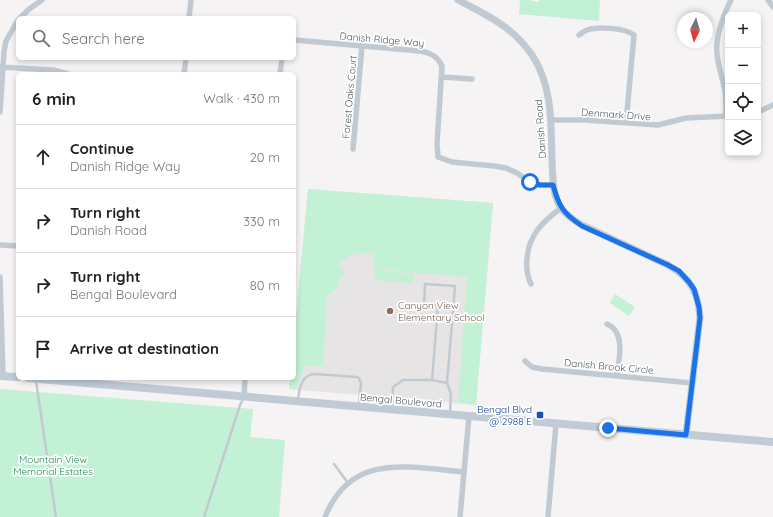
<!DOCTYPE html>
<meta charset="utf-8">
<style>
body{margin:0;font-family:Quicksand,sans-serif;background:#f6f6f6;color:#202124}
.controls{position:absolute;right:12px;top:12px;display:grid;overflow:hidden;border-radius:6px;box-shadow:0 2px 6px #0003}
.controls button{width:36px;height:36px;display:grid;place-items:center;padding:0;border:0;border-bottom:1px solid #e0e0e0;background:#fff;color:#202124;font:20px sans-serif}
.compass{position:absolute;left:677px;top:12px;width:36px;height:36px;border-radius:50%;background:#fff;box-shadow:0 2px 6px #0003;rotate:185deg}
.stop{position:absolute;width:12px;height:12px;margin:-9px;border:3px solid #1a73e8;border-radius:50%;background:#fff}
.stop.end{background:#1a73e8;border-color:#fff;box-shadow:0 1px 4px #0008}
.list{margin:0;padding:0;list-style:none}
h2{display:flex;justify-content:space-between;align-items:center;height:52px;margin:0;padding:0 16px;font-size:17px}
h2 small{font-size:13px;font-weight:400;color:#757577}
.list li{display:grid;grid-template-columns:26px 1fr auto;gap:12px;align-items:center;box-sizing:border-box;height:64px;padding:0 16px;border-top:1px solid #e0e0e0}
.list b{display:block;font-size:15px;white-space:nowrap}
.list p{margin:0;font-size:13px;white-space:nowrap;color:#757577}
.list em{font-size:13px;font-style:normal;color:#757577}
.icon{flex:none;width:22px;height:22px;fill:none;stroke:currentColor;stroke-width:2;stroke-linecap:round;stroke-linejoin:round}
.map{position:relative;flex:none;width:773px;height:517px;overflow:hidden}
.search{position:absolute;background:#fff;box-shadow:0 2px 6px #0003;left:16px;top:16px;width:280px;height:44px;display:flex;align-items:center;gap:10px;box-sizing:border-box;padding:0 14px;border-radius:6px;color:#757577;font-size:15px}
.panel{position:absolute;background:#fff;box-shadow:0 2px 6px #0003;left:16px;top:72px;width:280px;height:308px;border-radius:6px}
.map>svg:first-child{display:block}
.education{fill:#e6e4e5}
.green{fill:#c3f1d5}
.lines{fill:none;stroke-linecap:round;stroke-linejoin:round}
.service{stroke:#c1cad2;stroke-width:2.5}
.minor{stroke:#c1cad2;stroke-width:5.5}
.tertiary{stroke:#c1cad2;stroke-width:7}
.secondary{stroke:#c1cbd6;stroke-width:8}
.route{stroke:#1a73e8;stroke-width:5}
.education-dot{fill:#8d6e63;stroke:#fff;stroke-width:1.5}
.transit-dot{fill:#1a4fb4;stroke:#fff;stroke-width:1.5}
.labels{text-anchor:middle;stroke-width:3.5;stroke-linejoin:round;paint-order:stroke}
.street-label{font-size:10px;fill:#4a5661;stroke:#fff}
.education-label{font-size:10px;fill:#785e54;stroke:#fff;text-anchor:start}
.transit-label{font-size:10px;fill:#164399;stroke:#fff;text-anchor:end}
.park-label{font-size:10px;fill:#17864f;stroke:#fff}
</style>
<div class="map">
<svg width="773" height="517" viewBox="0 0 773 517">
<rect width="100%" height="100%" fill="#f5f3f3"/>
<path class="education" d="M308 189 493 203 476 405 289 389 290 378H294V339Z"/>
<path class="green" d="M520 0H531V1L539 2V0H600L599 21 519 14Z
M308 189 493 203 476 405 458 403 467 277 373 269 374 254 356 252 338 263 346 276H339L338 287 327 296 323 366H305L295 390 289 389 290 378H294V339Z
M375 270 385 271 384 281 375 280Z
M385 271 414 274 413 283 384 281Z
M615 294 635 307 629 316 610 303Z
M0 389 253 409 250 437 285 440 279 517H0Z"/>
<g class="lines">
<path class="service" d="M438 306 454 307
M432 380 438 306 424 304 425 284 455 286 447 383 451 394 450 412
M36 381 56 517
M298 399C300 387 301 375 315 374L357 377 359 378 361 383 359 404
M392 409 393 387 403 380H432L447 383
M334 464 348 483
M204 517 240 405 244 397"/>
<path class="minor" d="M768 0 773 7
M20 18 28 10 42 0
M189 18 191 0
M579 35C582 33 584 31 587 30 598 26 626 28 634 35L626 123
M294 40 420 51C431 53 437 56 442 66L437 144 438 157 452 162 494 166 506 168 517 173 535 185H553
M0 67 53 70 68 74
M184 74 186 58
M280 74 282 58
M442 77 472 79
M0 112 4 52 6 41 18 20
M758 112 773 105
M726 116C726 108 726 99 725 91 723 79 718 67 717 54 715 35 723 16 731 0
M551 120H585L658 125 686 118 728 116
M353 149 362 46
M0 245 18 246
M0 277 3 376
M531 284C527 276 526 270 527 260 528 236 542 222 561 208
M607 324C626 332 619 359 617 376
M525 361 532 367 542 369 692 383
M244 397 245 378
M325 517C351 452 408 467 464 472
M460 517 469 416
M548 517 556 424"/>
<path class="tertiary" d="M458 0C487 15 513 27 532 55 553 86 551 126 552 161 553 176 552 195 561 208 566 215 575 221 582 225L668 265C690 278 698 291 700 317L686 435"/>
<path class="secondary" d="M0 376 18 377
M28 378 773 442"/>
</g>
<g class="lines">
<path class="route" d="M530 182 540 185H553C559 207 563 213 582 226L668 265 679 271 689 282 694 289 699 307 700 318 686 435 608 428"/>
</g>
<circle class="education-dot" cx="390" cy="311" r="4"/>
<rect class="transit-dot" x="536" y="411" width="8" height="8" rx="2"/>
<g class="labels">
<g class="street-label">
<text transform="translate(382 39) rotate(5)" y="4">Danish Ridge Way</text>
<text transform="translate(349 97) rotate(-85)" y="4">Forest Oaks Court</text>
<text transform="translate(616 114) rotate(4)" y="4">Denmark Drive</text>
<text transform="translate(540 129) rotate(-94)" y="4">Danish Road</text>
<text transform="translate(609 366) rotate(5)" y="4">Danish Brook Circle</text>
<text transform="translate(401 400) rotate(5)" y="4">Bengal Boulevard</text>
</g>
<g class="education-label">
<text x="398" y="309">Canyon View<tspan x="398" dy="12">Elementary School</tspan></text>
</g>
<g class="transit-label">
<text x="532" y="413">Bengal Blvd<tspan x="532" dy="12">@ 2988 E</tspan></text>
</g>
<g class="park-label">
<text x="53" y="463">Mountain View<tspan x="53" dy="12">Memorial Estates</tspan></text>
</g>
</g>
</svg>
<div class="controls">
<button>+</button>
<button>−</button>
<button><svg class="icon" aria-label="locate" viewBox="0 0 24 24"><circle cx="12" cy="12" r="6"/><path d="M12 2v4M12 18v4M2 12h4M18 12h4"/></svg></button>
<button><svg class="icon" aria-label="layers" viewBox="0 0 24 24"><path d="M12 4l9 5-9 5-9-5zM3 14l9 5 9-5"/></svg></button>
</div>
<svg class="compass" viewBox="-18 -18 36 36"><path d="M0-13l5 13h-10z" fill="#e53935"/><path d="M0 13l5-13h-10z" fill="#757577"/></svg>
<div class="stop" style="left:530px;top:182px"></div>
<div class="stop end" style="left:608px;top:428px"></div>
<div class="search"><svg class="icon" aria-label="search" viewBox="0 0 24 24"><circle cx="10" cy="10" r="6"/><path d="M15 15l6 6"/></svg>Search here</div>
<section class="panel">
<h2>6 min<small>Walk · 430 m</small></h2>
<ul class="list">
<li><svg class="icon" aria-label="ahead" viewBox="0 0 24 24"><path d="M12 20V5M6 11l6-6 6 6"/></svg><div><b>Continue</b><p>Danish Ridge Way</p></div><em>20 m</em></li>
<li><svg class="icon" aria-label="right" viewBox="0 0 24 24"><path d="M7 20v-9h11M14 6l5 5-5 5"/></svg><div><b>Turn right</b><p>Danish Road</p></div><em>330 m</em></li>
<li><svg class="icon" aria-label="right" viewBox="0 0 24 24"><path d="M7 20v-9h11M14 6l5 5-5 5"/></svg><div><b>Turn right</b><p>Bengal Boulevard</p></div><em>80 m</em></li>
<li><svg class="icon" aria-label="arrive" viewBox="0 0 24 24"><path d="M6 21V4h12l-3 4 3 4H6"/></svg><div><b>Arrive at destination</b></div></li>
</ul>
</section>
</div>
